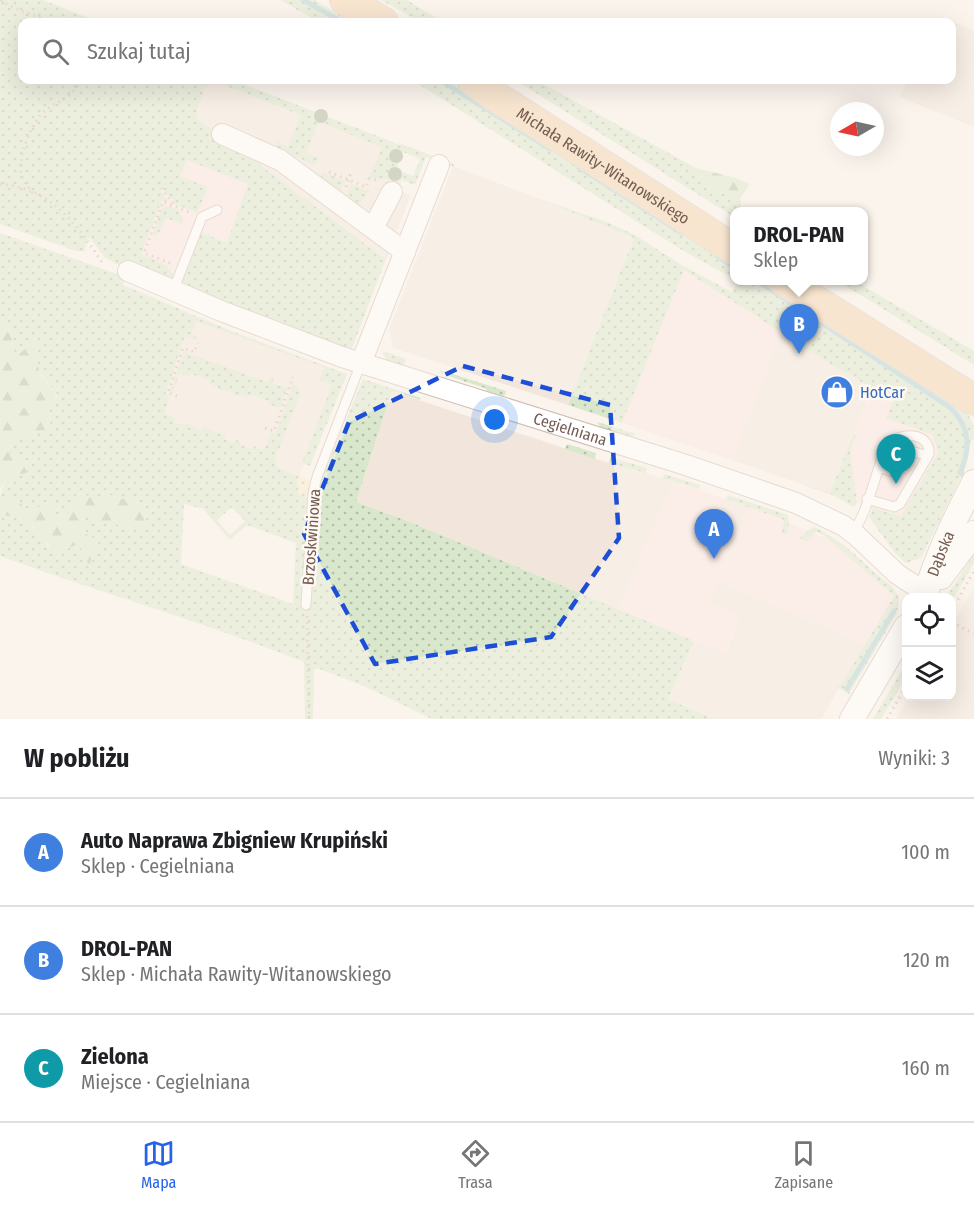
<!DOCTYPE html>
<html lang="pl">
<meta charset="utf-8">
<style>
body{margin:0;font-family:"Fira Sans Condensed",sans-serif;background:#f6f6f6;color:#202124}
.controls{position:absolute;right:18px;bottom:18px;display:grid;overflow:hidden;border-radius:12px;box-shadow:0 6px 24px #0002}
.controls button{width:54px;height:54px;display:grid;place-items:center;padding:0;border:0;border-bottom:2px solid #e0e0e0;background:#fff;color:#202124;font:30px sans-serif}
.compass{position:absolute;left:830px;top:102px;width:54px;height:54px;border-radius:50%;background:#fff;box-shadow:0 6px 24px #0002;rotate:261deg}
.you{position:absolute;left:495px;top:420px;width:21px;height:21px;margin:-15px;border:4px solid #fff;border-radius:50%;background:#1a73e8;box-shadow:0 0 0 9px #1a73e833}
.badge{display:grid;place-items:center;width:39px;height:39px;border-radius:50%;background:#2563eb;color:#fff;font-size:20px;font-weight:700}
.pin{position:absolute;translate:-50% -50px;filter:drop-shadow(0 2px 3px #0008)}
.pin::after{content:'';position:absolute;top:32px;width:21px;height:18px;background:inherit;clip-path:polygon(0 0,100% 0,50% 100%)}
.popup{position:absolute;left:730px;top:207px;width:138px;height:78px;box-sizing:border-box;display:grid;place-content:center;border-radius:12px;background:#fff;filter:drop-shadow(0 2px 4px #0005);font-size:20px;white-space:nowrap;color:#757577}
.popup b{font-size:22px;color:#202124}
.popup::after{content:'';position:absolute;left:50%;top:100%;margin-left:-12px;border:12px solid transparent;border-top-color:#fff}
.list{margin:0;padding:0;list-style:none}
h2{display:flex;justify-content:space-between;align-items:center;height:78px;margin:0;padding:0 24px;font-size:26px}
h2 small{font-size:20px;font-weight:400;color:#757577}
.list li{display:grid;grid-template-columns:39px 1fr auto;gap:18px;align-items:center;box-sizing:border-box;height:108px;padding:0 24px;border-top:2px solid #e0e0e0}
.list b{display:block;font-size:22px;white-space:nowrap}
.list p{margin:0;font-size:20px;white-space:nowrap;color:#757577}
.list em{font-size:20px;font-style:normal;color:#757577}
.icon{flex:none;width:33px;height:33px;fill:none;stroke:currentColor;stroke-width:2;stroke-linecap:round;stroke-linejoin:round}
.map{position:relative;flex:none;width:974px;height:719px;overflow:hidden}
.search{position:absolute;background:#fff;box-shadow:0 6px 24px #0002;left:18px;right:18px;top:18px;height:66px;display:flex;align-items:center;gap:15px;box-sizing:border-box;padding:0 21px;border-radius:12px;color:#757577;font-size:22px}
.sheet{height:402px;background:#fff}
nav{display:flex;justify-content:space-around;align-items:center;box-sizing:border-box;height:84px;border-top:2px solid #e0e0e0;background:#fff;font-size:16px;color:#757577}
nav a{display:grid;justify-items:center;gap:3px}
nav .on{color:#2563eb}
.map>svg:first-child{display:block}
.residential{fill:#f2e6dc}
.commercial{fill:#fae7e2}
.grass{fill:url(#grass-dots);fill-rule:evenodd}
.forest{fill:url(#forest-firs)}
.sand{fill:url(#sand-dots)}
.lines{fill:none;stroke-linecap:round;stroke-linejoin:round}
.stream{stroke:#aad0d4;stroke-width:5}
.service-casing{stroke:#cdbdb3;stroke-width:11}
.minor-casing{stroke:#cdbdb3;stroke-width:22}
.tertiary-casing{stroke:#cdbdb3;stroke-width:26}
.primary-casing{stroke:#d8d1ce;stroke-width:32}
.path{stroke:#d3b7aa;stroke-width:3;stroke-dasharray:1.5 4.5;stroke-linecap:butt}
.service{stroke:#fff;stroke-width:9}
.minor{stroke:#fff;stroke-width:20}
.tertiary{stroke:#fff;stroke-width:24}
.primary{stroke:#f1d3ad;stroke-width:30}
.tree{fill:#a3b094}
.marked{fill:none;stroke:#1d4ed8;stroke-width:4.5;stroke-dasharray:12 8;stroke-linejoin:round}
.labels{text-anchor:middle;stroke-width:5;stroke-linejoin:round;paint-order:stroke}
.street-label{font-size:16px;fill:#745b51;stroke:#fef9f3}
.shop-label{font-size:16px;fill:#366cbe;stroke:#fef9f3;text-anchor:start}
</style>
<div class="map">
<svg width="974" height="719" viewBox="0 0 974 719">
<defs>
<pattern id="grass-dots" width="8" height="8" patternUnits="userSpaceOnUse" patternTransform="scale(1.5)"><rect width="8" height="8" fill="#d9e8cc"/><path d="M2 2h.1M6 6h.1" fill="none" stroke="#b5bfa8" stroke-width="1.8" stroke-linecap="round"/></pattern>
<pattern id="forest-firs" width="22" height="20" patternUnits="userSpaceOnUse" patternTransform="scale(1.5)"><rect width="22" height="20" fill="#d9e8cc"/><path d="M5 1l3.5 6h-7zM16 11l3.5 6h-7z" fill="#b5bfa8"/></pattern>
<pattern id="sand-dots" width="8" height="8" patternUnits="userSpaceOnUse" patternTransform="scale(1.5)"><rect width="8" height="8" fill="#f6eacc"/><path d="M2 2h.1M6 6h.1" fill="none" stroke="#ccc1a8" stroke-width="1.8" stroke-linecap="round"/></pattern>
</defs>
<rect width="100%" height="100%" fill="#fbf4ed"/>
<path class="residential" d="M938 16 974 30V127L899 97 908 80H952V22H935Z
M203 80H233L398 145 386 173 402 180 398 190 411 195 385 261 190 114Z
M453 166 537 198 634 238 568 405 393 348 389 329Z
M190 317 328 367 336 385 298 479 149 428Z
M781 333 871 389 830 494 732 460Z
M392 391 609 463 674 481 618 609 408 521 356 502Z
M723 498 749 507 732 547 707 536Z
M717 580 865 644 821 719H713L668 699 694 641 725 654 740 616 708 603Z
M974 588V719H896L910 697 952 696V625Z"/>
<path class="commercial" d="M190 114 385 261 184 284 132 261Z
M684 269 781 333 732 460 622 423Z
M871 389 931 427 938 453 900 518 830 494Z
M674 481 723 498 708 536 732 547 749 507 831 540 894 596 865 644 718 580 708 603 740 616 724 654 618 609Z"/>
<path class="grass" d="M0 0H43L99 22H22V80H233L398 144 399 143 454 164 453 167 426 157 415 185 402 180 369 178 382 147 319 122 306 153 318 158 315 165 275 148 277 141 288 146 301 115 214 81 206 86 196 111 197 118 385 259 390 248 351 351 183 286 184 274 201 232 227 243 248 184 187 160 180 176 208 187 197 213 175 204 161 187 160 190 168 202 162 200 141 254 166 265 174 275 171 281 116 264 104 257 90 238 87 240 85 251H76L0 224ZM403 152 420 159 413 176 396 170Z
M280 0H315L352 22H319Z
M381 0H407L443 22H420Z
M412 80H449L464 88 734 263V279L682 250Z
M515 80H536L696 168C704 185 723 195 740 199L742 211 734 212V217Z
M323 172 345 181 339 193 320 179Z
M352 184 369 191 360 203 351 202 345 198Z
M537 198 607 222 635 235 685 267 732 292 738 281H763L967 412 974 426V440H971L966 467 921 558 906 563 895 553 869 517 873 508 901 516 938 453 933 435 886 418 893 401 824 360 684 270 622 423 568 405 634 238Z
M167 206 179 210 183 221 182 224 166 218 160 231 156 237 153 232 162 207Z
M0 233 120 275 125 277 123 285 234 332 347 374 310 466 302 463 332 385 320 380 324 367 196 321 191 334 197 336 196 339 185 336 165 394 170 396 164 414 175 418 174 422 185 425 187 423 192 424 191 427 202 431 204 427 216 433 217 432 225 435 224 439 235 443 236 440 241 442 240 445 252 449 253 446 264 450 271 432 276 433 293 384 297 386 300 395 274 462 278 468 297 476 298 494 307 498 325 464H328L363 379 421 398 420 400 392 391 356 502 408 521 694 641 668 699 713 719H432L366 687 317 668 314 670 313 719H305L304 662C204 622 101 593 0 556V517L3 515C20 516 34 524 40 540L45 541 49 548 63 552 68 547 75 545 81 548 82 553H89L98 540C87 536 82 533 82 520L87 516 123 526 145 528 146 505 102 493 100 500 79 493 75 497 68 514 62 517 54 513 52 504 48 502 31 512C19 506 14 489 0 502 0 489 7 471 23 474L31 465 9 453V446L32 433 52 428C47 417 49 405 57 396 45 373 34 379 38 348L34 343 19 354 14 352 9 326 0 325ZM184 504 203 509 230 540 247 525 296 543 293 604 181 564ZM232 507 245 521 230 535 217 520Z
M838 281H855L974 351V365Z
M184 352 268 382 271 376 274 378 272 383 287 388 280 408 268 404V401L250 394 248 397 240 394 239 396 230 393 231 391 217 389 218 387 209 383 210 380 191 374 190 377 179 373 173 393 170 392Z
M386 352 406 359 403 369 388 362 382 353Z
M440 370 506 391 504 397 500 399 490 396 485 388 439 373Z
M597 422 636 434 630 437 601 428Z
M853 435 856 436 850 452 857 503 854 507 830 494 797 483 830 493Z
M567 444 596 453 595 459 565 449Z
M610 457 647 468 645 475 643 472 609 463Z
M664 474 700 485 699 489 667 479 662 480Z
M728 495 788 515 789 522 787 534 782 533 784 520 726 499Z
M815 527C839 539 856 555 875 573 883 580 894 585 898 596 900 602 898 609 896 615L849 694 837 687 842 683 894 596 825 536 816 532 806 542 799 539 809 530Z
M974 554V563L952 601V598L946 597Z
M906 663V677L881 719H873Z"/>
<path class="forest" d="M696 168 736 178 750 184 740 199C723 195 703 185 696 168Z
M0 325 9 326 14 351 19 354 34 342 38 348C35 373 41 376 57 393 52 404 45 415 52 428L32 433 9 446V453L31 465 27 472 23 474C11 471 7 481 0 489Z
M79 493 100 500 102 493 146 505 145 529 123 526 87 517 82 520C82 533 87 536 99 540L97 548 89 553 91 558 90 564 81 559 82 553 81 548 75 545 58 554 52 553 48 544 40 540 33 527 19 518 3 515 0 517V502L4 498 10 496C20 500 22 507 31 512L48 502 52 504 54 513 62 517 68 514 75 497Z"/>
<path class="sand" d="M297 476 316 482 320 496 317 513 313 512 307 498 298 494Z"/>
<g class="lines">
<path class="stream" d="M303 0 343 22
M440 80 550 149
M578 167 682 233
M717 256 734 267
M756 280 951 408C970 428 971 448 960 472L962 474
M847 689 894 611"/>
<g class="service-casing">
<path id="service" d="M173 291 202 217 217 210
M888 444 928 456
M883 455 900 461
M879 467 893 472
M852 532C868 516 876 467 888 444 900 432 930 431 929 454L900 504 894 507 867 499
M306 605 313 493 317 477 361 363"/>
</g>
<g class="minor-casing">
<g id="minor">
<path d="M222 134 280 160 405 252"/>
<path d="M373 228 392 192"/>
<path id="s1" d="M128 271 221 311 342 357 686 465 796 503 844 526 857 536 897 574 926 593"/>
<path d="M361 363 439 165"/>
</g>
</g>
<g class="tertiary-casing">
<g id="tertiary">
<path d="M941 577 974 533"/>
<path id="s2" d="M926 593C937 555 955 518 974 482"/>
<path d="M852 719 906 627"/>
</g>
</g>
<g class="primary-casing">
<g id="primary">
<path d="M345 0 383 22"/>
<path id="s3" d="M473 80 495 96 734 249"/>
<path d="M783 280 974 400"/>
</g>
</g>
<path class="path" d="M1 0C15 11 33 13 48 22
M329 172 366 187 369 179 378 180
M0 184C52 188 77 225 103 264
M346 187 351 173
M161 188 173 204
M33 193C28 187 23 181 21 173 18 155 32 121 46 110 60 99 74 98 79 80
M170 263 144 253 163 202 189 212
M177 396 168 393 183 348 194 352 198 343
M265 428 274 431 293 377
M952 610 974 571
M307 616 309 719
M952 622 974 634
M887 719 906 686"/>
<use href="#service" class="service"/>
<use href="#minor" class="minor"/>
<use href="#tertiary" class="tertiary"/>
<use href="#primary" class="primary"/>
</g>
<g class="tree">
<circle cx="321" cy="116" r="7"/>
<circle cx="396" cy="156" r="7"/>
<circle cx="395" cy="174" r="7"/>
</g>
<path d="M0 0H974V719H0ZM463 366 610 405 619 538 551 637 375 664 304 534 349 422Z" fill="#fbf4ed" fill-opacity=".55" fill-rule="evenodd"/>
<path class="marked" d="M463 366 610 405 619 538 551 637 375 664 304 534 349 422Z"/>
<defs>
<g id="shop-disc" transform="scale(1.725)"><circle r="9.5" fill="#3f7fe0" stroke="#fef9f3"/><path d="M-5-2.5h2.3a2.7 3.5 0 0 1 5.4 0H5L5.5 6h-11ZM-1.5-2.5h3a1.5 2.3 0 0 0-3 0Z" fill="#fff"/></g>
</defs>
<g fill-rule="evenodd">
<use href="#shop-disc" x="837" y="392"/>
</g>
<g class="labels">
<g class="street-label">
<text dy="6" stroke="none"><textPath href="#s3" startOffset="156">Michała Rawity-Witanowskiego</textPath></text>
<text dy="6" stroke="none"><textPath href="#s1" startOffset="470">Cegielniana</textPath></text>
<text transform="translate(311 537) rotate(-86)" y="6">Brzoskwiniowa</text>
<text dy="6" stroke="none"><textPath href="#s2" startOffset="42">Dąbska</textPath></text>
</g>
<g class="shop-label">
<text x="860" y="398">HotCar</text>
</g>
</g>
</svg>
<div class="controls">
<button><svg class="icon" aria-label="locate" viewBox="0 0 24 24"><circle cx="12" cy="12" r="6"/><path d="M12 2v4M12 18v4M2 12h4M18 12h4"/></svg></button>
<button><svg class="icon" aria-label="layers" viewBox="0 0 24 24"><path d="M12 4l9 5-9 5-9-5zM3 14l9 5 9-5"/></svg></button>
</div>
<svg class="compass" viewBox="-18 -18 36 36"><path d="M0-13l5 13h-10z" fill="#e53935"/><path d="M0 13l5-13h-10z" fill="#757577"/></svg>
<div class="you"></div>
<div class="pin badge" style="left:714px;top:559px;background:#3f7fe0">A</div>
<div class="pin badge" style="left:799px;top:354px;background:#3f7fe0">B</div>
<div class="popup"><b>DROL-PAN</b>Sklep</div>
<div class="pin badge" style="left:896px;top:484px;background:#0f9aa8">C</div>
<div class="search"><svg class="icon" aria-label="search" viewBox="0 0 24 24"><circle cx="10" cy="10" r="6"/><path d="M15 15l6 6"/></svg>Szukaj tutaj</div>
</div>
<section class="sheet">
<h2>W pobliżu<small>Wyniki: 3</small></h2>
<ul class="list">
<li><span class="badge" style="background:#3f7fe0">A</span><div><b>Auto Naprawa Zbigniew Krupiński</b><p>Sklep · Cegielniana</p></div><em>100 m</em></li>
<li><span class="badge" style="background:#3f7fe0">B</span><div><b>DROL-PAN</b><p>Sklep · Michała Rawity-Witanowskiego</p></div><em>120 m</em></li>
<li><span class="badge" style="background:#0f9aa8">C</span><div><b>Zielona</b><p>Miejsce · Cegielniana</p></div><em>160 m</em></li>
</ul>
</section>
<nav>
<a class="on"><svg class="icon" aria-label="map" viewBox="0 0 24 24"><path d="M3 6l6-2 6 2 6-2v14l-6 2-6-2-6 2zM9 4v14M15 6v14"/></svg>Mapa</a>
<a><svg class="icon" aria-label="directions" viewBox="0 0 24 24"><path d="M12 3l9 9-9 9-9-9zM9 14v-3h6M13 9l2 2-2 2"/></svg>Trasa</a>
<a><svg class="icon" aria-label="saved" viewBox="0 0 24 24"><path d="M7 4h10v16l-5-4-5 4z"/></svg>Zapisane</a>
</nav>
